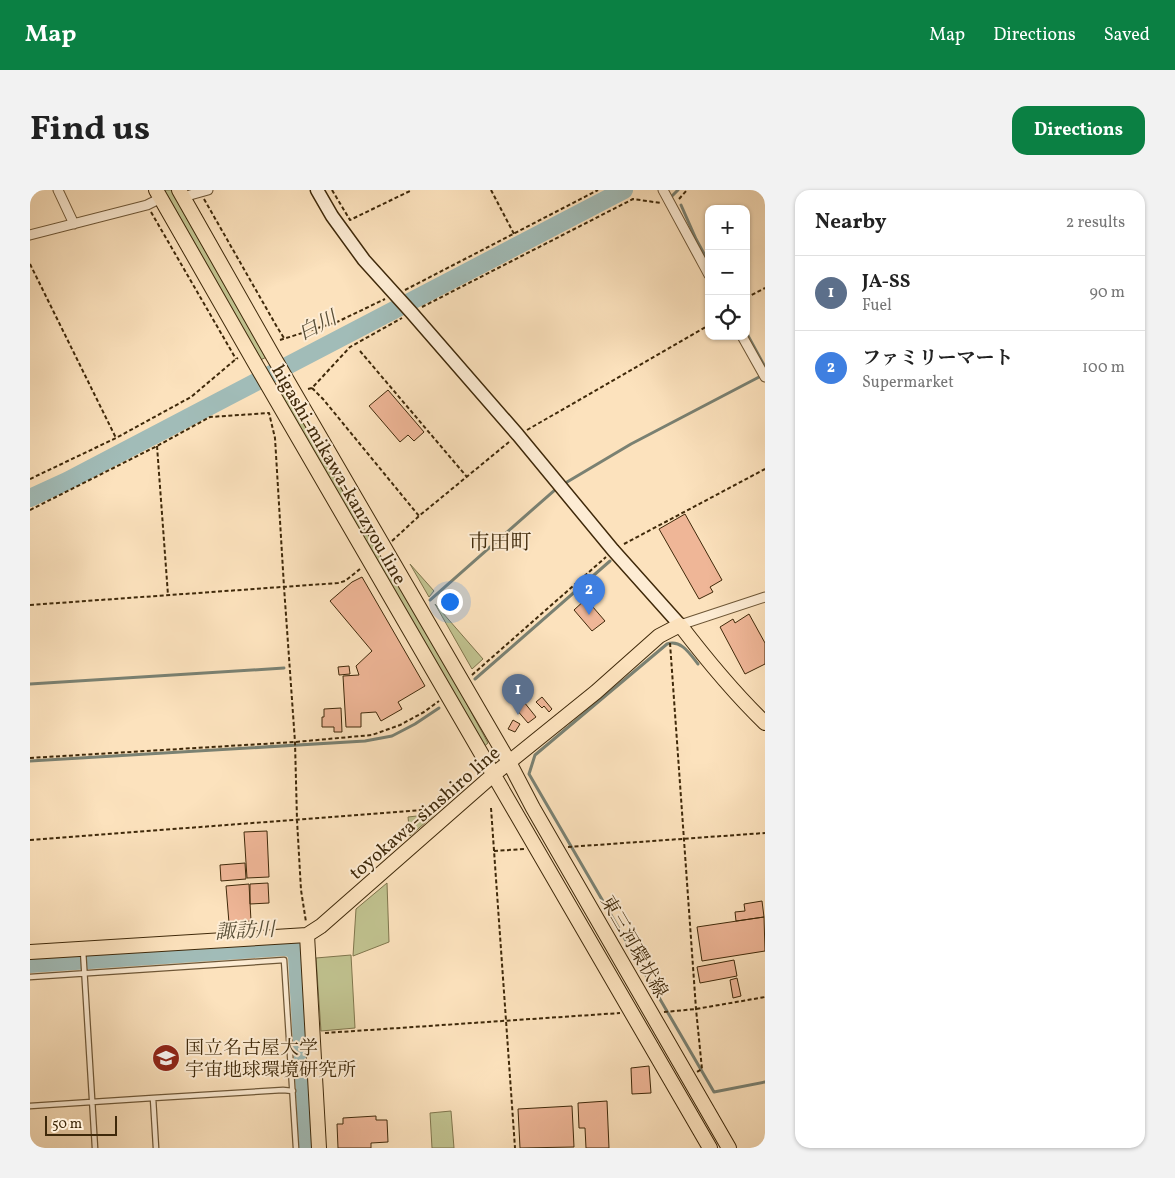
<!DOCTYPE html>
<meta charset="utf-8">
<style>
body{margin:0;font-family:Vollkorn,"Noto Serif JP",serif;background:#f2f2f2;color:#222}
.controls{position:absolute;right:15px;top:15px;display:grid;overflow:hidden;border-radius:10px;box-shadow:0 1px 4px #0004}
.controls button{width:45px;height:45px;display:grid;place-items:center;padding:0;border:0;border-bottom:1px solid #e0e0e0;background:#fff;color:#222;font:25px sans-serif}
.scale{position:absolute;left:15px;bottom:12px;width:72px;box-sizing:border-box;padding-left:5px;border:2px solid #3f290a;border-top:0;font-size:14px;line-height:18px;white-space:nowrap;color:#3f290a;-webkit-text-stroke:4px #fdecd4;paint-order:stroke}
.you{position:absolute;left:419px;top:411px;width:18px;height:18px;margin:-12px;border:4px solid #fff;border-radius:50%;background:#1a73e8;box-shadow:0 0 0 8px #1a73e833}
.badge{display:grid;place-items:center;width:32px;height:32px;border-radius:50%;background:#0b8043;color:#fff;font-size:16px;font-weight:700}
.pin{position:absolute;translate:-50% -41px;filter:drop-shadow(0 1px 2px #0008)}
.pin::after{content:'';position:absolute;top:26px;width:18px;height:15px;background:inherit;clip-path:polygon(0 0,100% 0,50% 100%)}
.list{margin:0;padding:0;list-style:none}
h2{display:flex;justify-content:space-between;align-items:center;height:65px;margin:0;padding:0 20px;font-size:21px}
h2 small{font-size:16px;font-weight:400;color:#767676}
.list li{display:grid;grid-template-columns:32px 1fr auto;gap:15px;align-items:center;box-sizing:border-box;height:75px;padding:0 20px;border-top:1px solid #e0e0e0}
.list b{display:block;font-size:19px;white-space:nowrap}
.list p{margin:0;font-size:16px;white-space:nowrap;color:#767676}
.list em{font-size:16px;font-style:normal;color:#767676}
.icon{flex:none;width:28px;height:28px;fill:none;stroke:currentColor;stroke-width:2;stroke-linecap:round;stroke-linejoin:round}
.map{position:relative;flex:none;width:735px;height:958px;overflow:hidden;border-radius:15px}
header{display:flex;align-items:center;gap:30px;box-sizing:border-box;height:70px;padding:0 25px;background:#0b8043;color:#fff}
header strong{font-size:24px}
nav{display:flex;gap:28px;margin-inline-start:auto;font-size:18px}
.intro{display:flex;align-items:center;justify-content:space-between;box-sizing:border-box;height:120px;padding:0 30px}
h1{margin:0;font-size:35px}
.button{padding:12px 22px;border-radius:15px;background:#0b8043;color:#fff;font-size:18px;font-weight:700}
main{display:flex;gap:30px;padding:0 30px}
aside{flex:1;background:#fff;border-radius:15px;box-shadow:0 1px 4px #0004}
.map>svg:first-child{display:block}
.green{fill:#c1c390;stroke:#80764d}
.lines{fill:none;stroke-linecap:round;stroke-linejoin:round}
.stream{stroke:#7a8172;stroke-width:3}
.river{stroke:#a1bcb8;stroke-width:18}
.building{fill:#efb697;stroke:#3f290a}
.lane-casing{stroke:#6e5737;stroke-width:7}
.street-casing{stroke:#6e5737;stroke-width:11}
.secondary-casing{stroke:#3f290a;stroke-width:15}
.primary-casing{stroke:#3f290a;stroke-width:16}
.path{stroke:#3f290a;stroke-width:2;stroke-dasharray:4 2.5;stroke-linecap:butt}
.lane{stroke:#fdecd4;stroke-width:4.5}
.street{stroke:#fdecd4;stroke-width:9}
.secondary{stroke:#fdecd4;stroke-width:12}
.primary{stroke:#fce2bd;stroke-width:14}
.labels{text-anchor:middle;stroke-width:4;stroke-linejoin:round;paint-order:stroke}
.street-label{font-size:19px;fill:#3f290a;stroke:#fdecd4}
.poi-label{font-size:19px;fill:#3f290a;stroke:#fdecd4;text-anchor:start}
.water-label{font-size:20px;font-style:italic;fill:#584e36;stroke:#fdecd4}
.quarter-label{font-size:21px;fill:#3f290a;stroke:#fdecd4}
</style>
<header>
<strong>Map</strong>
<nav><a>Map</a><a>Directions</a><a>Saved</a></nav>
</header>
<div class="intro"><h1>Find us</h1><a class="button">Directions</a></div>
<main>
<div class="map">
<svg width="735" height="958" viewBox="0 0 735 958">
<rect width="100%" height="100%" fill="#fce2bd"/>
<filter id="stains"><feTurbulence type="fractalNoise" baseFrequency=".004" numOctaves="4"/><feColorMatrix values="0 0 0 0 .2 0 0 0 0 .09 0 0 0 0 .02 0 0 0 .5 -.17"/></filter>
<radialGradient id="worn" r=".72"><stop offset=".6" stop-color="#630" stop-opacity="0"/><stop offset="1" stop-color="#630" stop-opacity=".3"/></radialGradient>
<path class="green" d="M132 0H144L239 166 228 171Z
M254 191 409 458 434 509 458 553 451 559 244 197Z
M380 374 404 401 399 407Z
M405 414 453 469 442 479Z
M405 624 380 646 378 627Z
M357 693 359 752 323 766 326 719Z
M321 765 325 838 291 841 286 768Z
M421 921 424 958H402L400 923Z"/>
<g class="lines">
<path class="stream" d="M642 6 648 0
M651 15 666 49 679 73
M716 142 735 177
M532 295 601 254 731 186
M400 410 527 298
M668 474C660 464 651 449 637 454L505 565 499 584 684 902 735 892
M445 489 580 371
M0 494 254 478
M0 571 335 551 362 546 385 534 409 518"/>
<path class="river" d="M0 308 37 291 203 204 594 0
M0 774 255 757C262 758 265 760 267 767L278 958"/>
</g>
<path class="building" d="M358 200 394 242 384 251 378 245 370 252 339 216Z
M655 324 692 390 680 397 683 402 669 409 629 339Z
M332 387 395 496 368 512 372 519 351 531 346 522 331 523V537H316L313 486 329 485 326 476 342 461 300 411 322 392Z
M556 409 575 431 562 441 544 420Z
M719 424 735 453V474L715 484 690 437 703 429 705 433Z
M319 476 320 484 309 485 308 477Z
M512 507 522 519 519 522 514 516 512 518 506 512Z
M494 512 506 527 498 533 486 519Z
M311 518 312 542H304V537H292V527H294V519Z
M483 530 490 534 485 542 478 539Z
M237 641 239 687 217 688 214 642Z
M215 673 216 689 191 691 190 675Z
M238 693 239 713 220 714V694Z
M219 694 221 731 199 733 196 696Z
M732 711 734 727 706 731 705 722 715 721 714 714Z
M734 727 735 761 672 771 667 737Z
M221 732 222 735 206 736 205 733Z
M704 770 707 786 670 793 667 777Z
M707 788 711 806 703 808 700 790Z
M619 876 621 903 602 904 601 878Z
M577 911 579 958H556L555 938H549L548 913Z
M542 916 544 957 490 958 488 919Z
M346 926V930H357L358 952 341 953V958H308L307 934H313V928Z"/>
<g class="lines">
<g class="lane-casing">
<path id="lane" d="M53 760 65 958
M0 787 254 770 266 958
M123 908 126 958
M0 916 123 908 253 900 263 901"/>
</g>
<g class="street-casing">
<path id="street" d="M28 0 44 34
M633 0 679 85
M153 7 178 0
M0 45 117 15 131 8
M712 146 735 187
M650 435 735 407"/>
</g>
<g class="secondary-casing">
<path id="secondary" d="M287 0 302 26 334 70 381 122 488 245 583 360 650 435"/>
</g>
<g class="primary-casing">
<path id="primary" d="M126 0 226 175 680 958
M149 0 243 166 479 572 503 618 699 958
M277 745 289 958
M0 762 277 745 291 736 463 585 566 502 629 446 650 435C676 469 704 503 735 533"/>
</g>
<path class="path" d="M302 0 320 30 382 0
M461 0 484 44
M174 9 247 137 254 148
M649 9 657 0
M121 22 206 169
M0 74 86 248
M375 100 568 0
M716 108 735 98
M392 117 603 9 631 13
M250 150 307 132 355 109
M330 161 437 287
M282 198 293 209 389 326
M278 199 282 198 320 157 372 128
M497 240 679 135
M127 256 138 405
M0 289 86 248 161 207 206 169 208 168
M0 320 127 256 180 227 239 223 245 248 254 397 265 552 267 630 271 700 276 732
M362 351 389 326 479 252
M594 354 735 279
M0 415 308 393 315 391 330 379
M640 453 666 819 672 879 667 882
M442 485 576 367
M0 568 265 552 342 545 370 535 394 522 409 511
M461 618 485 958
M0 650 406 619
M538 657 735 643
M464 661 494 659
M634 822 666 819 735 807
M295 843 590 823"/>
<use href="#lane" class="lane"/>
<use href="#street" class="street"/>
<use href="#secondary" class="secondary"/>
<use href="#primary" class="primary"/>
</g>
<defs>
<g id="university-disc" transform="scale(1.4375)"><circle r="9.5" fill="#8f2418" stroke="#fdecd4"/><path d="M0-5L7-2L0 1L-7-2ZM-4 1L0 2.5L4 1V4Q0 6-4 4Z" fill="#fff"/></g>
</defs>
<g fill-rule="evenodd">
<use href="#university-disc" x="136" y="868"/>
</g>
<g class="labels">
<g class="street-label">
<text transform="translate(310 284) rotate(60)" y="7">higashi-mikawa-kanzyou line</text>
<text transform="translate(394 622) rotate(-41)" y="7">toyokawa-sinshiro line</text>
<text transform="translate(605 756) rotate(60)" y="7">東三河環状線</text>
</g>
<g class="poi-label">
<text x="155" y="864">国立名古屋大学<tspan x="155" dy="22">宇宙地球環境研究所</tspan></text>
</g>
<g class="water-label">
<text transform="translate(287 135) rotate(-27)" y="7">白川</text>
<text transform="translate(215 740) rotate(-3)" y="7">諏訪川</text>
</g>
<g class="quarter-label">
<text x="470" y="359">市田町</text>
</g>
</g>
<rect width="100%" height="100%" filter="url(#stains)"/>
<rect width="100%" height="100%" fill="url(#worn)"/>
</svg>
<div class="controls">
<button>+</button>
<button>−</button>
<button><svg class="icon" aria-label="locate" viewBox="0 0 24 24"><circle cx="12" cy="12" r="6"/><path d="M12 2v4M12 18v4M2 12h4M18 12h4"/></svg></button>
</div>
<div class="scale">50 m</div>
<div class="you"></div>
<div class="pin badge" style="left:488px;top:525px;background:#5c6f8a">1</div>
<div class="pin badge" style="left:559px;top:425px;background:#3f7fe0">2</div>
</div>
<aside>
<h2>Nearby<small>2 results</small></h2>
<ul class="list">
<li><span class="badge" style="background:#5c6f8a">1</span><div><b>JA-SS</b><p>Fuel</p></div><em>90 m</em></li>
<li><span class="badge" style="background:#3f7fe0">2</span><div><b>ファミリーマート</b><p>Supermarket</p></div><em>100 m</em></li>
</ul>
</aside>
</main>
